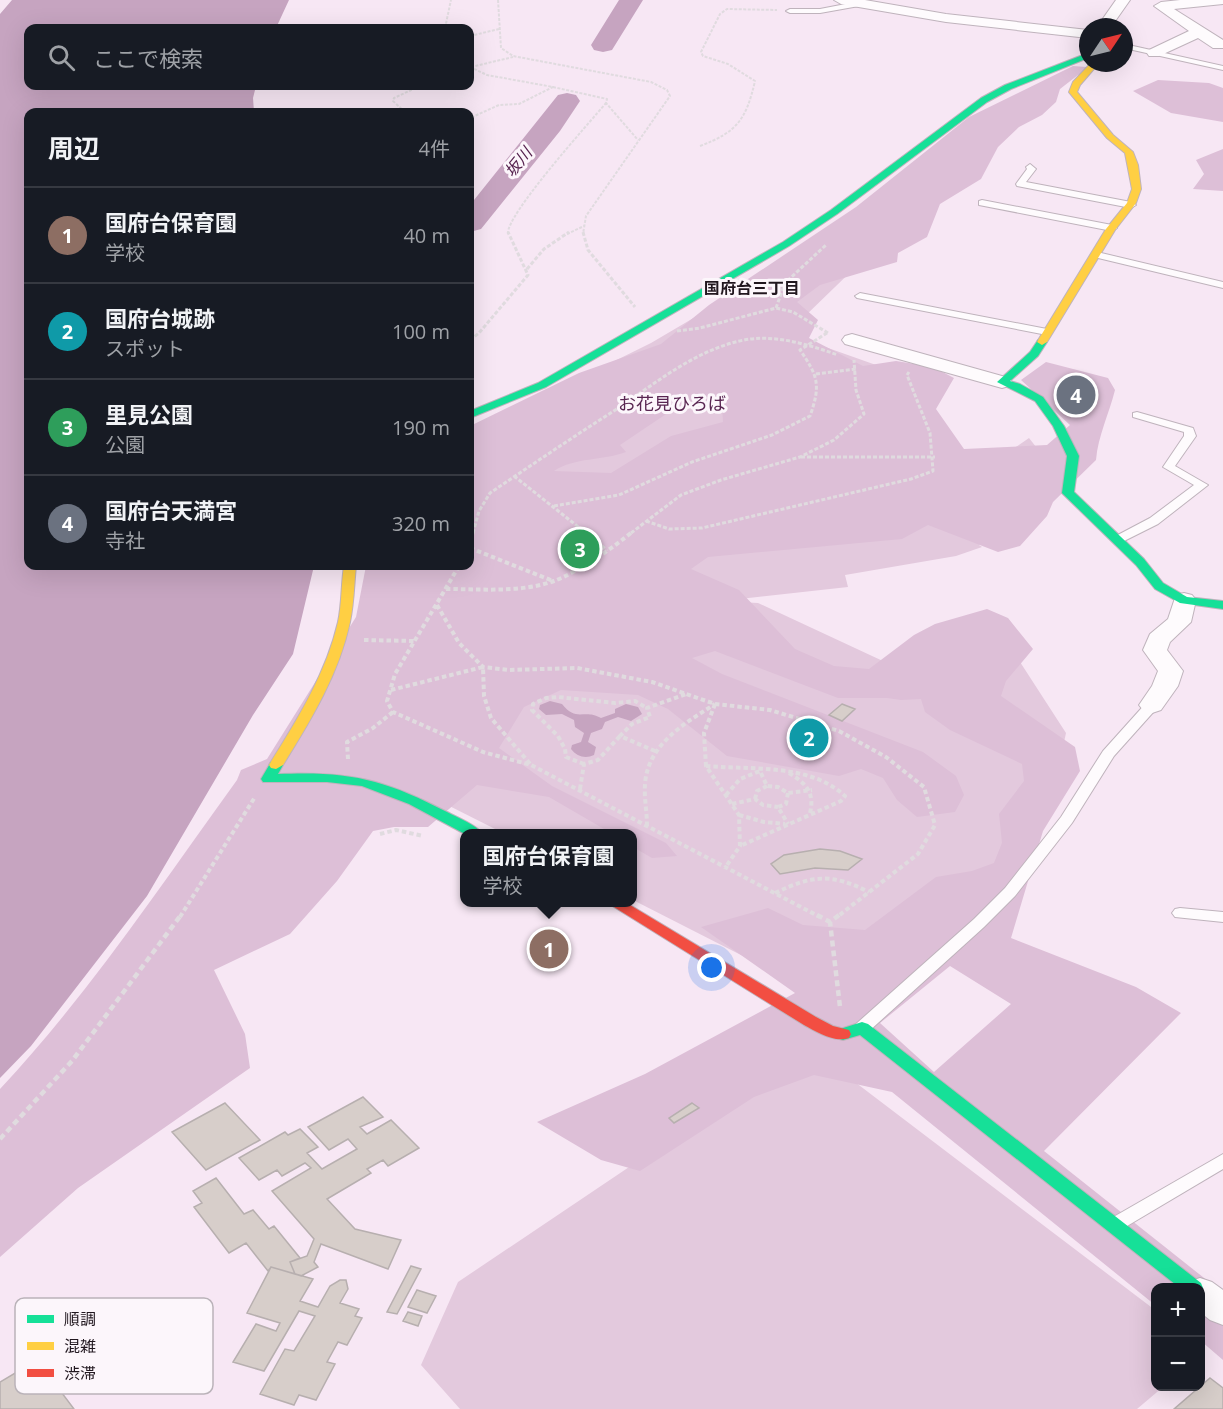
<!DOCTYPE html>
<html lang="ja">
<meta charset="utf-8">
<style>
body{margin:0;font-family:"Open Sans","Noto Sans JP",sans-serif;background:#242831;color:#f1f3f6}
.controls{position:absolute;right:18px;bottom:18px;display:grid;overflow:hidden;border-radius:12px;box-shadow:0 6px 24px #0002}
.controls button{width:54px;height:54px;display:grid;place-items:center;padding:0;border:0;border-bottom:2px solid #363941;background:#171b24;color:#f1f3f6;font:30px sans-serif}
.compass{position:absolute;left:1079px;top:18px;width:54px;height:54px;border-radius:50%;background:#171b24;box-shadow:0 6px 24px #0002;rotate:55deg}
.you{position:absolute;left:712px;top:968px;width:21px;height:21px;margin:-15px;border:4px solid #fff;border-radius:50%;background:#1a73e8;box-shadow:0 0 0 9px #1a73e833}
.badge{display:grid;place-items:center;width:39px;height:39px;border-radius:50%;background:#b5b1b7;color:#fff;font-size:20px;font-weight:700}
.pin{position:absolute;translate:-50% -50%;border:3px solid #fff;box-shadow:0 2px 6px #0006}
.popup{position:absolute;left:460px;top:829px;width:177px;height:78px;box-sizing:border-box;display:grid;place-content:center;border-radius:12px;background:#171b24;filter:drop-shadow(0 2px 4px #0005);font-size:20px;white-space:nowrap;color:#9ea1a6}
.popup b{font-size:22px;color:#f1f3f6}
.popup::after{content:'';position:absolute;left:50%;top:100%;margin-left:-12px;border:12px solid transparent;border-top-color:#171b24}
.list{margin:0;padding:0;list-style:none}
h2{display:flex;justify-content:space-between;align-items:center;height:78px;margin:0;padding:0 24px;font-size:26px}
h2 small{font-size:20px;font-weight:400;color:#9ea1a6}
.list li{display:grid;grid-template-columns:39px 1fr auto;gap:18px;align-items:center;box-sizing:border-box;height:96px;padding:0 24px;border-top:2px solid #363941}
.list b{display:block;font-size:22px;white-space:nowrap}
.list p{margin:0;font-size:20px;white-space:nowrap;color:#9ea1a6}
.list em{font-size:20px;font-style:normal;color:#9ea1a6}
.icon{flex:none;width:33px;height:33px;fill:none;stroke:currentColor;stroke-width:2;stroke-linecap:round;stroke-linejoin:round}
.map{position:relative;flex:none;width:1223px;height:1409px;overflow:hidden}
.search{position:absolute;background:#171b24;box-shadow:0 6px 24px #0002;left:24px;top:24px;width:450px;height:66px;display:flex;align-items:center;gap:15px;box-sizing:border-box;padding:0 21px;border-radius:12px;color:#9ea1a6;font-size:22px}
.panel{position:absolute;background:#171b24;box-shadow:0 6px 24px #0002;left:24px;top:108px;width:450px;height:462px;border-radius:12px}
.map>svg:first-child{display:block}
.green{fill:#e3c9dd}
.forest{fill:#ddbfd7;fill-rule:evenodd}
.water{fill:#c6a4c0}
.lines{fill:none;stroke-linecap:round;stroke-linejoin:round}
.river{fill:#c6a4c0;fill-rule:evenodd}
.building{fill:#d7ceca;stroke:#b7afaf;stroke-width:1.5}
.lane-casing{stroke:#bfb3bc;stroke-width:2}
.street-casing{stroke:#bfb3bc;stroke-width:2}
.fast-casing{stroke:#bfb3bc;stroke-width:2}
.slow-casing{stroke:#bfb3bc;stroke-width:2}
.jam-casing{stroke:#bfb3bc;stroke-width:2}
.path-far3{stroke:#e0dbdf;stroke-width:2;stroke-dasharray:3 1.5;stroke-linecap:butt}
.path-far2{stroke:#e0dbdf;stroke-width:3;stroke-dasharray:4 2;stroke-linecap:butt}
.path-far1{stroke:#e0dbdf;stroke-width:4;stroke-dasharray:4.5 3;stroke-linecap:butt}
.path{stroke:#e0dbdf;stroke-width:4.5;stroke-dasharray:6 4;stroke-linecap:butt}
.lane{fill:#fefbfd;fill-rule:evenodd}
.street{fill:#fefbfd;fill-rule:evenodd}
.fast{fill:#16e098;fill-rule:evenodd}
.slow{fill:#ffcf43;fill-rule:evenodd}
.jam{fill:#f24e42;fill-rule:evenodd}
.labels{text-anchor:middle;stroke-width:6;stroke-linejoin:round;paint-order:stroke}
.far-water-label{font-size:16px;font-style:italic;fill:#55224e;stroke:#fcf6fb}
.far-neighbourhood-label{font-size:16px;font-weight:bold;fill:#21171f;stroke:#fcf6fb}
.park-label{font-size:18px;fill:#592652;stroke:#fcf6fb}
.key{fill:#fcf6fb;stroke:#bab3b9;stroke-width:1.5}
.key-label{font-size:16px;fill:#21171f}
</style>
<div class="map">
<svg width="1223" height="1409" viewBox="0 0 1223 1409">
<rect width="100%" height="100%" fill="#f7e7f4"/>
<path class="green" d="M867 256 803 318 797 337 893 371 933 462 984 469 1029 438 1044 457 979 545 982 547 956 556 845 575 848 587 722 601 758 603 885 662 1011 648 1066 733 1051 802 1035 826 850 1006 739 954 633 900V834L503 833 376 769 470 566 562 387 651 343 787 263Z
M769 1073 847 1076 1155 1310 1156 1386 1163 1387 1137 1409H460L421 1365 458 1282Z"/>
<path class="forest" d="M1073 66 1101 68 1078 75 1060 89 1056 102 1042 115 1019 127 998 147 981 179 940 204 927 237 898 253 897 262 820 285 797 302 818 320 809 338 863 366 896 361 933 367 954 378 936 409 964 449 1047 445 1070 425 1021 380 1046 362 1108 378 1115 390C1109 414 1098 436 1096 460L1053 502 1047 516 1020 546 998 552 928 525 902 539 708 557 691 569 739 590 795 649 834 666 869 669 914 635 935 624 987 609 1008 618 1033 649 1006 681 1001 696 1075 747 1080 771 1043 831 1011 938 1136 987 1181 1013 1044 1151 1223 1293V1360L1201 1341 1200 1288H1156L1155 1305 892 1092 814 1075 754 1097 640 1171 601 1160 537 1122 645 1074 795 993 701 927 768 908 803 925 865 930 936 877 972 871 994 863 1002 843 999 814 1024 781 1022 764 950 730 925 712 921 699 901 700 887 698H838L715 651 692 658 722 674 923 752 956 776 964 795 955 812 917 817 897 800 883 778 861 769 839 776 727 756 668 709 638 695 561 690 524 707 499 748 552 786 666 843 677 856 652 858 633 847V834L611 833 549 797 477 785 428 827H394L373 831 337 881 290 934 214 970 245 1034 250 1068 78 1188 0 1257V1089C88 995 161 885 237 780L241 770 267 759 356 617 366 566H470V426L579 373 661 344 709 305 856 207 969 117ZM681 404 722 406 723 422 671 436 611 473 554 471C575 457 602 461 626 452L620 445ZM950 966 1011 1004 934 1072 880 1023Z
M1158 80 1209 83 1223 88V122L1171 113 1133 91Z
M1223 149V191L1193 189 1204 174 1196 160Z"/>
<path class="water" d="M12 0H289L276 28H28V86H256L253 98 254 112H28V566H314L293 654 253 715 147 896 31 1046 0 1078V14Z
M550 701 562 704C577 723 584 708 601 718L615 713V709L626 704 638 707 642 714 631 721 618 717 605 722 602 729 591 733 588 742 596 747 594 755C586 759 577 757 571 749L572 745 581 742 584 733 575 727 574 720 562 714 546 715 539 709 540 705Z"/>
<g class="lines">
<path class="river" d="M619 0H643L612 50 603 52 594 50 591 45Z
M567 93 576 95 580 101 560 131 481 229 470 232V205L558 95Z"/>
</g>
<path class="building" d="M842 704 855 709 842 721 829 715Z
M820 849 840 851 862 859 848 870 815 868 780 874 771 864 784 855Z
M363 1097 383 1117 360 1127 367 1134 391 1120 419 1148 388 1166 383 1160 367 1169 371 1173 327 1199 355 1229 401 1240 388 1269 321 1244 314 1262 318 1267 301 1276 295 1274 290 1262 307 1256 314 1239 272 1191 311 1168 305 1163 282 1176 277 1170 259 1180 239 1158 285 1132 288 1135 300 1129 318 1147 307 1153 322 1169 357 1149 348 1139 329 1150 308 1127Z
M225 1103 260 1140 206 1170 172 1132Z
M692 1103 699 1108 674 1123 669 1118Z
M216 1178 244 1214 253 1210 269 1229 274 1226 300 1258 290 1262 295 1274 271 1267 268 1271 246 1243 229 1253 194 1207 202 1203 193 1191Z
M411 1266 421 1269 397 1314 387 1312Z
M271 1267 313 1279 300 1301 318 1307 330 1286 340 1280H346L348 1289 340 1303 359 1309 355 1316 362 1318 347 1345 338 1342 327 1362 335 1364 316 1400 299 1395 294 1405 260 1394 285 1349 294 1351 315 1316 299 1311 264 1371 233 1362 256 1324 276 1331 280 1323 247 1313Z
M417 1290 436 1296 427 1313 408 1307Z
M408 1312 422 1316 418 1326 403 1321Z
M37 1360 74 1409H0V1382Z
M1210 1378 1223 1388V1409H1174Z"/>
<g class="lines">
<g class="lane-casing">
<path id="lane" d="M856 2 860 4 859 6 820 13H790L786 11 790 9H820Z
M1124 44 1223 66V70L1124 48Z
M1030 164 1036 169 1026 182 1131 202 1136 205 1131 208 1017 186 1016 184 1027 169 1026 167Z
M982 200 1112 225 1117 228 1112 231 979 205V201Z
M1097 252 1223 282V288L1094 257V253Z
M860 293 1047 329 1052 332 1047 335 857 298 855 296Z
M1137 412 1193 428 1196 436 1175 466 1208 485 1158 524 1118 544 1112 540 1114 537 1150 518 1194 485 1163 467 1184 436V432L1133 417V413Z
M1152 701 1159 705 1157 708 1114 756 1072 823 1015 896 984 927 868 1032 862 1034 856 1032 854 1028 856 1024 974 919 1005 888 1061 817 1103 751 1147 702Z
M1180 908 1223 912V922L1175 917 1172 913 1175 909Z
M1223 1154V1169L1122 1229 1116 1231 1110 1229 1107 1224 1110 1219Z"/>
</g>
<g class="street-casing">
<path id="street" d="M834 0H865L946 14 1088 30V38L946 22 841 4Z
M1116 0H1130L1111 27H1097Z
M1180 0H1223V4L1174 9 1223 40V48H1213L1198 38 1159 56H1149L1147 53 1149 50 1189 31 1154 6 1161 2Z
M852 334 1009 378 1012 382 1009 386 1002 388 845 344 842 340 845 336Z
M1184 593 1192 595 1196 600 1191 622 1170 642 1167 650 1183 671 1178 686 1161 710 1152 713 1143 710 1139 705 1152 686 1158 671 1143 650 1150 634 1168 619 1176 595Z
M1200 1278 1212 1282 1223 1290V1325L1210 1320 1200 1312V1288H1185L1188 1282Z"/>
</g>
<g class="fast-casing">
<path id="fast" d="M1088 53V58L1011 89 987 102 837 214 789 246 546 387 470 418V411L538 383 783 242 831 210 981 98 1005 85Z
M1042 339 1047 342 1038 356 1010 381 1020 384 1043 397 1064 426 1079 456 1074 492 1144 559 1163 583 1187 597 1223 601V609L1180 603 1155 589 1136 565 1062 493 1067 456 1053 426 1035 401 997 382 1030 352 1038 340Z
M276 761 283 765 278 774C349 771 384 779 447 812 458 818 475 824 483 834H465L409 804 362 786 327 782H263L261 779 271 762Z
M862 1022 868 1024 1201 1283 1203 1288 1201 1293 1200 1288H1180L860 1035 843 1040 837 1038 835 1034 837 1030Z"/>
</g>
<g class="slow-casing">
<path id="slow" d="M1091 63H1099L1080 85 1077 92 1113 135 1133 152 1138 165 1141 189 1136 203 1115 230 1047 342 1042 345 1037 342 1106 229 1127 203 1132 189 1125 153 1107 138 1069 92 1073 82Z
M344 566H356C354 585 354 603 350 622 339 674 311 720 283 765L276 769 271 768 269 765C297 720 326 674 338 622 342 604 341 585 344 566Z"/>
</g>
<g class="jam-casing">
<path id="jam" d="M606 902H625L816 1017 833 1026 849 1030 851 1034 849 1038C834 1043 817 1032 804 1025Z"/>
</g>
<path class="path-far3" d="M498 0 501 48 513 56 651 82 667 90 670 96 586 216 583 234
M445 28 451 0
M470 36 499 29
M470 67 487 75 553 87 519 104 499 105 470 118
M471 67 513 57
M553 87 607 99 606 103 638 140
M405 112 393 101 394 98 420 86
M700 146C737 132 746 120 755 81L728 64 703 56 701 52 720 14 727 9 777 10
M508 234C505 216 590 122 606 103
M567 234 584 226"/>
<path class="path-far2" d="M583 232 588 250 635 307
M527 269 544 249 569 232
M776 308 785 283 827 244
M677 331 700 328 776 308 793 312 828 333
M470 340 479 333 528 275 508 232
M816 374 856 369
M801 457H935
M514 476 586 533
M554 506 619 495 692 462 772 435 810 416C821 385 818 376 800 350L827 333
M646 521 669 529 702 528 911 479 933 471 930 433 907 375 909 372
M473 533 479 511 490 493C533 464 576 435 620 407 658 381 698 349 744 340 776 334 809 345 838 355
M631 533 681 495 721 480 800 457 834 440 864 414 856 390 854 360"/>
<path class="path-far1" d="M584 531 607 551
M470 543 473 531
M470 548 553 581
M459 566 395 674 387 701 393 712 483 752 531 765 820 917
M446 589C481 589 520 593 554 581 576 573 615 547 633 531
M437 605 459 643 483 667 509 670 577 668 652 682 715 704 770 710 839 731 886 757 924 787 935 825 918 854 837 917
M364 640 415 641
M391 690 483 667 484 696 491 718 531 765
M715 704 704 733 706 766 739 815 740 846 725 868
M655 751 620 736 632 724 650 717 647 708 686 694
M348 759 347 742 373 728 393 712
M584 764 566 757 565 749 558 736 532 710 533 704 546 698 558 697 615 703 635 701 647 708
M706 766C752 770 809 763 845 796L841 801 740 846
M789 773C806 783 815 793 810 813
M580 789 584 764 598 760 620 736
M788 793 786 804 778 807 788 824
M726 795 740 779 760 771 767 786 778 787 788 793 812 790
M755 799 757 791 767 786
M732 804 755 799 763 805 778 807
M739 815 764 822 785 824
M647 826C647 812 644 798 645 784 648 744 684 724 715 704
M380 834 396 830 423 836
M775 893C813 875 831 873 869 892
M180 917 255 797"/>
<path class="path" d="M817 915 830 922
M839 915 830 922 840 1007
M0 1139 72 1061 181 915"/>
<use href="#lane" class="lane"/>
<use href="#street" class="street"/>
<use href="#fast" class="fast"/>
<use href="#slow" class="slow"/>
<use href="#jam" class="jam"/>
</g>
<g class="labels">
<g class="far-water-label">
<text transform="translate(518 162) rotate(-51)" y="6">坂川</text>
</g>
<g class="far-neighbourhood-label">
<text x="752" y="294">国府台三丁目</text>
</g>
<g class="park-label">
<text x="672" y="410">お花見ひろば</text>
</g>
</g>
<rect x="15" y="1298" width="198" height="96" rx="9" class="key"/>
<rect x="27" y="1315" width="27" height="8" fill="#16e098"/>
<rect x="27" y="1342" width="27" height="8" fill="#ffcf43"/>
<rect x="27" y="1369" width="27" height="8" fill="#f24e42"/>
<g class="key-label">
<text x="64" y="1325">順調</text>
<text x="64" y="1352">混雑</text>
<text x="64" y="1379">渋滞</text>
</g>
</svg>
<div class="controls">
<button>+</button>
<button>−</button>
</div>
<svg class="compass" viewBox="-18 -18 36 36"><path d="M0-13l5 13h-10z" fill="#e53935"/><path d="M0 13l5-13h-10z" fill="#9ea1a6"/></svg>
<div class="you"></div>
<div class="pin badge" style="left:549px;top:949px;background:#8d6e63">1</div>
<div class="popup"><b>国府台保育園</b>学校</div>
<div class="pin badge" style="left:809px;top:738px;background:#0f9aa8">2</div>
<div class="pin badge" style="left:580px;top:549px;background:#2e9e5b">3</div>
<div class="pin badge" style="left:1076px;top:395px;background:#6b7280">4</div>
<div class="search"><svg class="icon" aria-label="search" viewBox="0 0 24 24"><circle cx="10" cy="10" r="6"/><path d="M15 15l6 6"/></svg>ここで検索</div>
<section class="panel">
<h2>周辺<small>4件</small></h2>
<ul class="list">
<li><span class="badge" style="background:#8d6e63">1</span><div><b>国府台保育園</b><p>学校</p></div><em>40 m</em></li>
<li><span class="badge" style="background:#0f9aa8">2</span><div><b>国府台城跡</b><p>スポット</p></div><em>100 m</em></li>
<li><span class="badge" style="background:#2e9e5b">3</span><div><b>里見公園</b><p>公園</p></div><em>190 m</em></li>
<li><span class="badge" style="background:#6b7280">4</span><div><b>国府台天満宮</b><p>寺社</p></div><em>320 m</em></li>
</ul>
</section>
</div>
